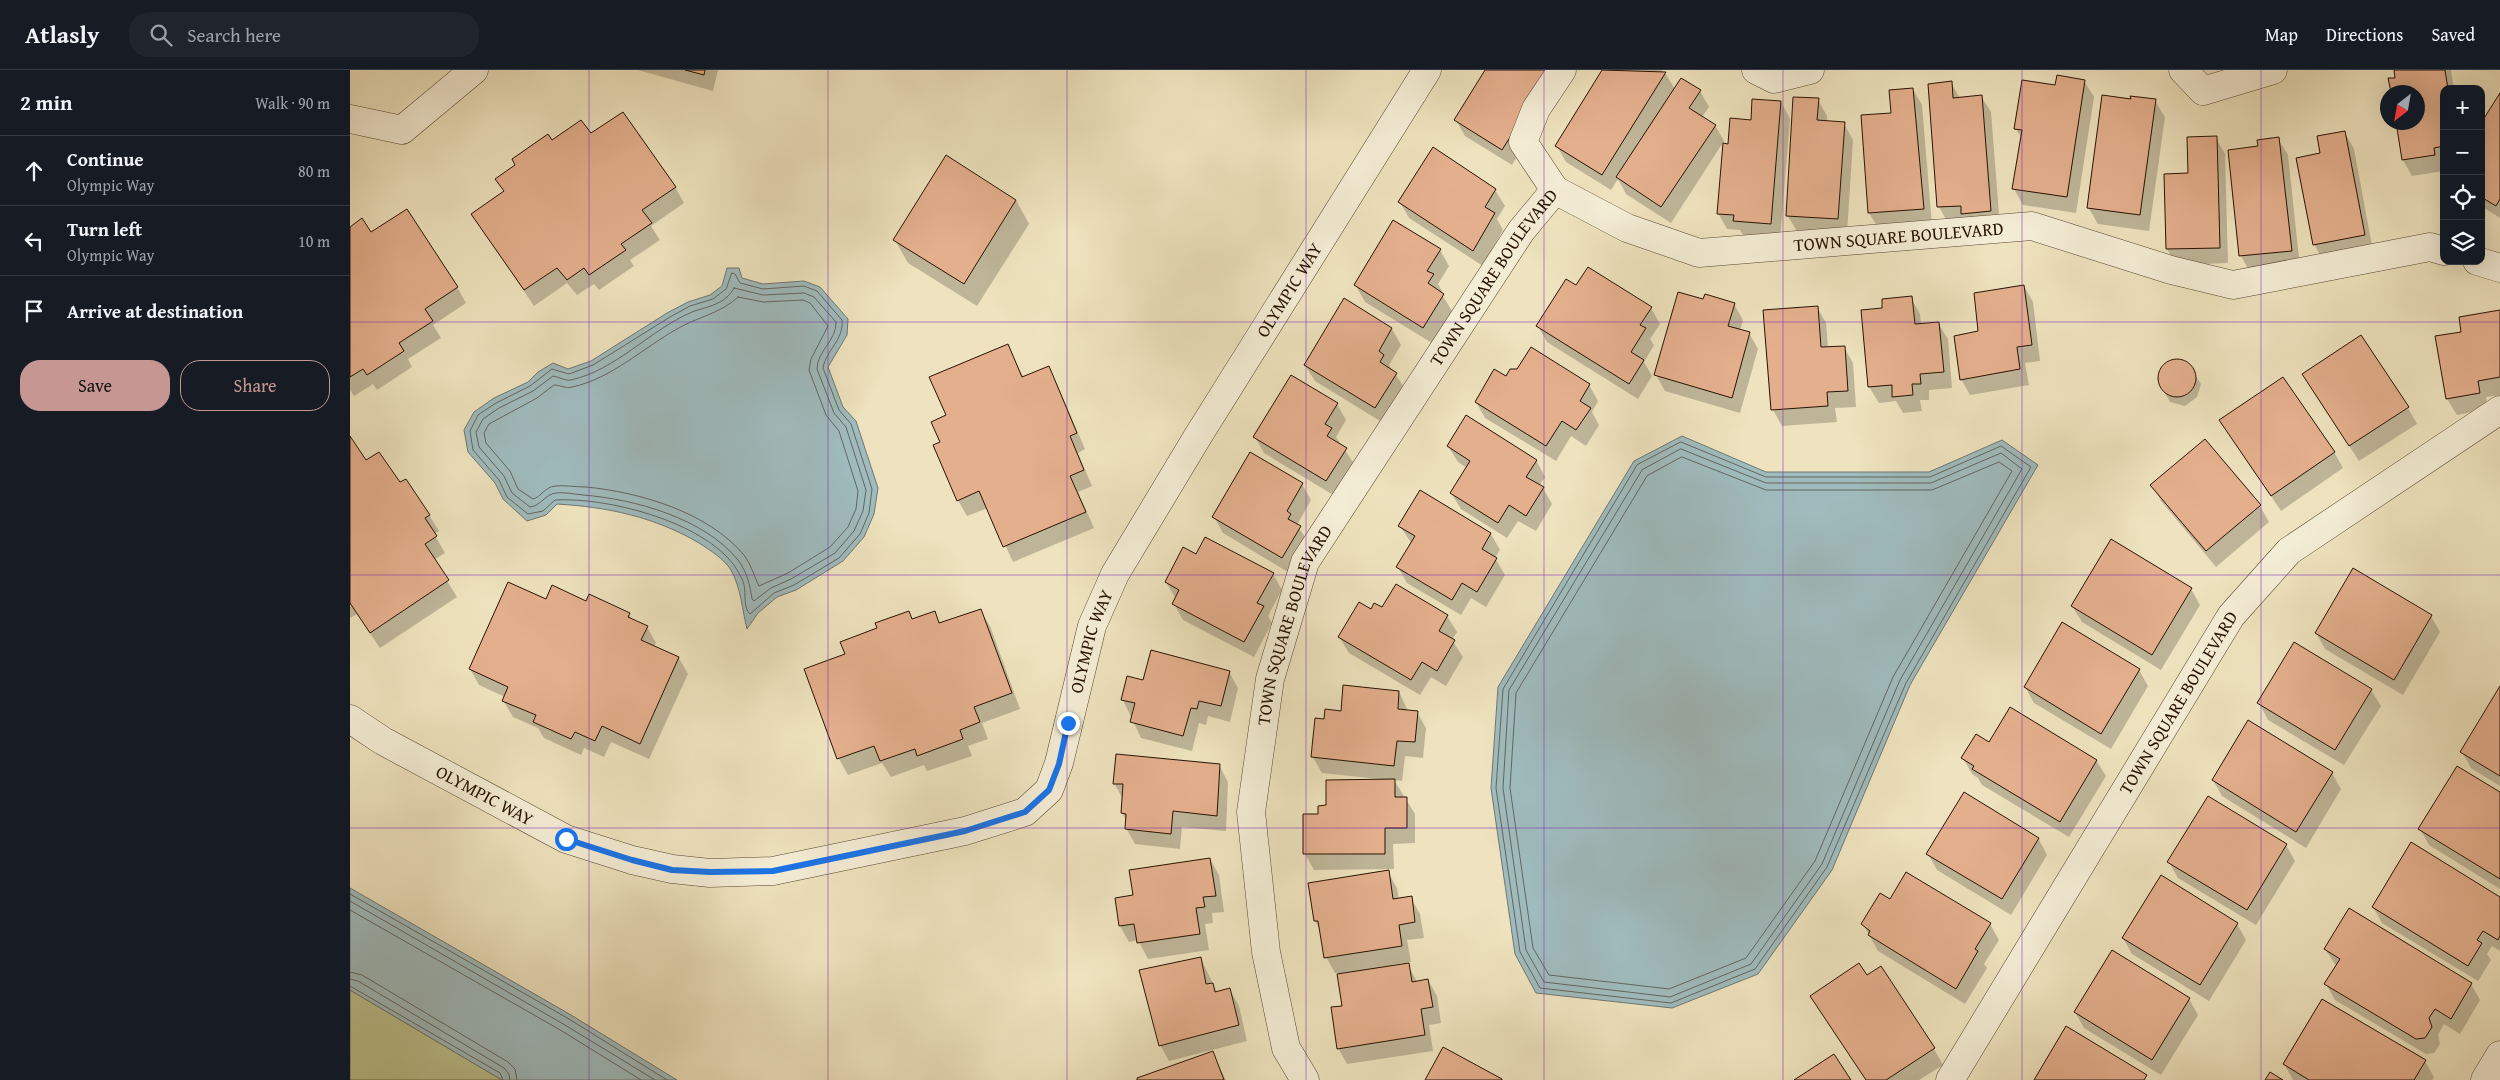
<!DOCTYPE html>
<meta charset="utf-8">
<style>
body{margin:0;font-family:"Gentium Book Plus",serif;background:#20242c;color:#f1f3f6}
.controls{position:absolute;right:15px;top:15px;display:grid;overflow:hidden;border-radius:10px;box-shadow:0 5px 20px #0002}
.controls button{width:45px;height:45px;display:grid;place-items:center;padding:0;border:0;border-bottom:1px solid #363941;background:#171b24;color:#f1f3f6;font:25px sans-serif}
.compass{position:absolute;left:2030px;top:15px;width:45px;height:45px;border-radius:50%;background:#171b24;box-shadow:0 5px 20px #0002;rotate:211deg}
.stop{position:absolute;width:15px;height:15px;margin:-11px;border:4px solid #1a73e8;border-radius:50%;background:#fff}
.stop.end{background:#1a73e8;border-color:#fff;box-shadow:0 1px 5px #0008}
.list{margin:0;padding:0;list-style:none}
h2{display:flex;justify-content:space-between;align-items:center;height:65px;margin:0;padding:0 20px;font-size:21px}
h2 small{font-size:16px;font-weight:400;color:#9ea1a6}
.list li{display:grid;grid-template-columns:32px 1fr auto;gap:15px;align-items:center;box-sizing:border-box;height:70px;padding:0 20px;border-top:1px solid #363941}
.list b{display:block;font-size:19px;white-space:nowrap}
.list p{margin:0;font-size:16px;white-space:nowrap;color:#9ea1a6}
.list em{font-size:16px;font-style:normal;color:#9ea1a6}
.actions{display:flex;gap:10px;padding:15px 20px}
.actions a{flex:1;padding:11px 0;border:1px solid #c59692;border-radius:20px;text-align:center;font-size:18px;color:#c59692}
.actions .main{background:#c59692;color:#111}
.icon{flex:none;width:28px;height:28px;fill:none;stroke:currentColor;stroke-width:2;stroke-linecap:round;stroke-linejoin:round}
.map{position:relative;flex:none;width:2150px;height:1010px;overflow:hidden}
header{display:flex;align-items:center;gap:30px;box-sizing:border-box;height:70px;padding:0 25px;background:#171b24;border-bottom:1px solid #363941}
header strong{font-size:24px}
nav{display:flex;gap:28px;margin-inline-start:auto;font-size:18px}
.search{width:350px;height:45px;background:#20242c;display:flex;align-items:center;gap:12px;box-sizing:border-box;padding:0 18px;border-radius:20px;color:#9ea1a6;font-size:19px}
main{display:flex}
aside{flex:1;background:#171b24}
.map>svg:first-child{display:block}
.green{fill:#bcc38f;stroke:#726a48}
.water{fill:#9fbbbd;stroke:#6f7772}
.shadow{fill:#0003}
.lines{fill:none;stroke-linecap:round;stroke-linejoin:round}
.shore{stroke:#63665f;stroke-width:1}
.building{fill:#e4af8d;stroke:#271201}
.street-casing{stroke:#594630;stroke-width:29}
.street{stroke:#f4edd5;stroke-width:28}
.route{stroke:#1a73e8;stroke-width:6}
.grid{fill:none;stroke:#7b2cbf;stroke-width:1;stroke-opacity:0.55}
.labels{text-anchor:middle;stroke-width:4;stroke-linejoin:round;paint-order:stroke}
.street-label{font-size:18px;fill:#271201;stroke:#f4edd5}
</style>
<header>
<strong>Atlasly</strong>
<div class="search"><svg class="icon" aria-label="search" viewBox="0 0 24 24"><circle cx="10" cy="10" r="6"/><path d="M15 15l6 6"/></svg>Search here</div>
<nav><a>Map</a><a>Directions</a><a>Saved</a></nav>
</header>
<main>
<aside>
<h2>2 min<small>Walk · 90 m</small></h2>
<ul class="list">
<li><svg class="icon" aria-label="ahead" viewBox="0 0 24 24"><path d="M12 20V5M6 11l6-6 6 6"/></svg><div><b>Continue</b><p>Olympic Way</p></div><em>80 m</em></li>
<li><svg class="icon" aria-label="left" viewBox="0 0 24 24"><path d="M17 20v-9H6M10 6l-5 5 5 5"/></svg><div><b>Turn left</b><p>Olympic Way</p></div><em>10 m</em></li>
<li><svg class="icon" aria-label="arrive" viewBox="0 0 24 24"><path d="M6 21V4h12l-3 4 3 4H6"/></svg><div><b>Arrive at destination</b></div></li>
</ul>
<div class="actions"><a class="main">Save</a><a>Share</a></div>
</aside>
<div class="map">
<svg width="2150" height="1010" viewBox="0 0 2150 1010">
<rect width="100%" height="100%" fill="#eee3be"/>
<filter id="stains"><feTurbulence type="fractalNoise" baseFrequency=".004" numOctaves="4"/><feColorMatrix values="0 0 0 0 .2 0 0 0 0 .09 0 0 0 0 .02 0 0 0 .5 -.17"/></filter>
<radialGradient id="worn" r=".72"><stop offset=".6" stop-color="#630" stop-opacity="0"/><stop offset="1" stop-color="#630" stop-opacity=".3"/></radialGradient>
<path class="green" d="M0 920 152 1010H0Z"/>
<path class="water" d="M377 198H389L392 208 413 214 454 211 470 217 498 249 497 265 478 297 493 337 506 351 528 418 524 444 514 467 493 491 446 520 427 527 408 543 397 559C392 539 391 518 381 500 374 489 360 480 349 473 305 447 258 437 207 434L196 445 177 451 153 429 145 413 118 382 114 360 124 342 144 328 178 312 188 302 203 293 218 299 241 291 317 243 338 232 360 225 372 216Z
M1332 366 1416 402H1579L1652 370 1688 395 1560 615 1482 800 1408 904 1322 938 1186 923 1165 884 1141 718 1148 617 1284 391Z
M0 818 221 945 327 1010H152L0 920Z"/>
<path class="shadow" d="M288 0H368L363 21Z
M1137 0 1211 16 1162 95 1115 66 1106 50Z
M1254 0H1311L1315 3 1325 19 1350 21 1359 37 1352 47 1365 55 1374 71 1321 153 1276 124 1268 109 1261 120 1216 92 1207 76Z
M2045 0H2101L2104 19H2094L2093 101 2062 106 2053 90 2068 52V22H2042L2040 10 2046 9Z
M1734 11 1744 27 1726 143 1673 135 1664 119 1672 69 1666 59 1706 17Z
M1601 13 1610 28 1631 26 1641 42 1650 157 1598 153 1589 137Z
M1563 19 1572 35 1582 155 1529 159 1519 143 1542 44Z
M2150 25V148L2131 136V55Z
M1468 30 1477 46V52L1494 54 1503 70 1497 164 1447 161 1437 145Z
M1782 31H1805L1815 47 1799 161 1748 154 1738 137Z
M1431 32 1440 49 1430 170 1394 167 1390 160 1377 159 1368 143 1379 75 1402 51Z
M1995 63 2004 79 2023 181 1973 190 1964 174 1971 84Z
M241 65 325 117 334 133 301 156 310 170 280 190 284 196 249 220 244 214 227 225 217 213 184 236 122 144 155 122 202 72Z
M1866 68 1875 84 1878 193 1827 195 1817 179 1839 105Z
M1928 69 1938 85 1950 197 1900 202 1891 186 1879 81 1910 77Z
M1145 120 1155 136 1147 149 1153 160 1133 196 1059 148 1050 132Z
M666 130 679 154 627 236 558 193 545 170Z
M0 158 21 163 107 217 116 233 83 255 91 268 58 289 62 297 27 320 23 314 4 326 0 320Z
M1090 180 1099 196 1088 214 1092 221 1091 223 1102 241 1082 273 1015 232 1006 216Z
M1674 216 1683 232 1690 291 1675 293 1679 315 1620 325 1611 309 1629 262Z
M1226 217 1301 238 1310 254 1300 269 1304 275 1294 292 1302 306 1288 329 1197 272 1188 256Z
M1561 228 1570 244 1571 255 1588 253 1598 269 1602 318 1579 320V330H1570L1572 341 1553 343 1546 331 1529 333 1519 317 1534 239Z
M1354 231 1384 234 1393 250 1390 261 1399 263 1408 279 1390 343 1315 321 1306 305Z
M1467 237 1476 253 1478 278 1494 277 1503 293 1506 337 1485 338 1487 352 1432 356 1423 340Z
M2150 241V325L2136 327 2138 339 2107 345 2097 329Z
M1042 259 1051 275 1039 295 1056 320 1035 354 965 311 955 295Z
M657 276 674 308 698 298 707 314 735 379 728 383 742 416 728 422 744 458 663 492 638 438 617 446 608 430 591 373 597 346Z
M1823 289 1837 293 1851 314 1847 327 1835 336 1820 332 1808 311 1811 297Z
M1953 305 2058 338 2067 354 2009 391Z
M1239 315 1248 331 1242 342 1249 355 1236 376 1221 366 1206 391 1135 348 1126 332Z
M987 334 996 350 986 367 1005 395 985 426 914 383 905 367Z
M1871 350 1984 382 1993 398 1931 441Z
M0 368 16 392 49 414 56 410 79 445 89 461 84 464 95 483 84 490 107 527 30 578 7 544 0 548Z
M1098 376 1186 390 1195 407 1189 416 1193 418 1202 434 1186 461 1168 451 1157 468 1111 439 1101 423 1117 398 1108 392Z
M952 414 961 430 947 455 959 473 941 504 873 463 864 447Z
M1802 415 1910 436 1919 452 1866 497 1811 431Z
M1070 422 1141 464 1150 480 1145 488 1155 505 1136 537 1121 528 1111 545 1057 513 1048 497 1062 474 1050 456Z
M846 486 923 504 932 520 918 546 922 553 904 587 833 550 824 534 826 529 816 512Z
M1841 519 1850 535 1811 600 1732 552 1722 536Z
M196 531 237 533 279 544 283 551 297 557 306 573 304 577 329 588 338 604 299 689 261 672 254 687 234 678 231 685 194 668 188 658 163 647 153 630 155 627 129 615 120 599Z
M1033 539 1097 546 1107 562 1102 570 1113 587 1096 616 1081 607 1070 625 999 583 989 567 1022 541Z
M630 540 640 556 670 639 632 653 638 669 618 676 622 686 577 701 574 695 541 707 532 693 498 705 489 689 456 600 496 585 529 559 559 542 563 550 584 543 591 554Z
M2081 546 2090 562 2053 625 1975 579 1966 563Z
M1789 600 1798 616 1761 679 1684 633 1675 617Z
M879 602 888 618 880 652 858 646 856 655 849 653 842 681 791 668 773 630 794 612Z
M2150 619V716L2121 698 2112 682Z
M2021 620 2031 636 1994 695 1918 650 1909 633Z
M1049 622 1058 641 1067 642 1076 658 1073 688 1055 686 1052 711 1044 710 1065 744V773L1043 774 1044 799 964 800 955 784 970 746 978 737 1029 711V709L972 703 963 687 975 651 992 642Z
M1640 674 1746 690 1756 706 1719 767 1632 715 1628 708 1622 704 1613 688Z
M869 695 878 712 876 761 832 757 830 779 785 774 776 758 777 751 772 743 773 729 764 713Z
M1982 703 1991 719 1956 778 1872 726 1863 710Z
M2150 723V819L2079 775 2070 759Z
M1688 768 1697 785 1661 845 1587 800 1578 784Z
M1936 775 1945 791 1906 855 1828 808 1819 792Z
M860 789 869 805 874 842 862 843 863 853 855 854 859 880 798 889 788 870 779 872 770 856 784 826Z
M1038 802 1047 818 1049 829 1061 828 1070 844 1074 868 1057 870 1061 892 1041 895 1042 897 1058 895 1067 912 1078 910 1087 926 1091 953 1079 955 1083 981 997 994 988 978 993 937 988 903H985L976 887 971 861 965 851Z
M2150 828V881L2142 876 2137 884 2141 890 2128 911 2032 853 2023 837Z
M1541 831 1640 854 1649 870 1634 894 1637 898 1615 934 1528 881 1513 854Z
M1887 854 1896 870 1859 931 1782 884 1773 868Z
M1975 879 2121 914 2130 930 2110 964 2094 954 2088 965 2090 974 2084 983 2076 984 1985 930 1976 914 1987 897Z
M851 889 867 922 880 920 889 936 897 971 819 991 810 975Z
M1517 907 1584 979 1593 995 1569 1010H1516L1461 926Z
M1839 929 1848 945 1811 1005 1734 958 1725 942Z
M862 982 876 1010H789Z
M2075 991 2084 1007 2082 1010H1943L1934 994Z"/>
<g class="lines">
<path class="shore" d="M382 203 385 204 390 213 413 219 454 216 467 221 492 250C494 270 476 280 473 298L489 340 501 354 522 419 519 443 510 464 489 488 444 515 424 523 400 544C393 538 396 524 394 515 393 509 387 500 384 495 351 451 257 427 205 430L193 441 178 444 157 427 149 410 123 380 120 361 128 345 146 333 180 316 202 299 219 304 243 295 320 247 340 236 363 229 376 219Z
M384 218 413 225 454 223 464 227 486 252C487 270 467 281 467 299L484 343 496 357 516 420 513 441 504 461 485 483 441 509 421 518 404 531 402 529C400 515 397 502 388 490 354 448 284 429 233 425 224 424 214 422 206 423 195 424 191 436 180 437L162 423 154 406 129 377 126 362 133 349 149 338 183 321 203 306C209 307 215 311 221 310 266 300 300 260 342 242 358 236 375 235 384 218Z
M388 227 413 232 453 230 460 233 478 256 461 289 459 300 476 345 489 361 508 421 506 439 498 457 480 477 438 503 409 516C404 506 401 494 394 485 358 442 289 422 236 417 226 417 215 415 205 416 195 417 191 427 183 429L168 419 160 401 136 373 134 363 139 354 187 328 204 315C210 315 216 319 222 317 261 309 293 278 327 259 347 247 370 244 388 227Z
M1331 372 1416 407H1580L1651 376 1681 397 1556 613 1477 797 1405 899 1321 933 1190 918 1170 882 1146 718 1153 619 1287 395Z
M1331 379 1416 413H1581L1651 383 1672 399 1550 610 1472 794 1401 894 1320 927 1194 912 1176 880 1153 718 1159 620 1292 400Z
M1332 387 1416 420H1582L1649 392 1662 401 1543 607 1465 791 1396 888 1319 919 1199 905 1183 878 1160 718 1166 623 1297 406Z
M0 824 219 949 317 1010
M0 831 215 955 305 1010
M0 840 212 961 291 1010
M0 902 12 905 158 992 165 999 167 1010
M0 909 8 911 154 998 159 1004 160 1010
M0 916 150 1003 153 1010"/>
</g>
<path class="building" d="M335 0H355L354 5Z
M1135 0H1202L1152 80 1104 50Z
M1252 0 1316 2 1252 105 1205 76Z
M2044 0H2095L2098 19H2094V76L2084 78 2085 85 2052 90 2046 52H2068V22H2041L2038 8H2045Z
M1707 5 1735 10 1717 127 1662 119 1672 60 1664 59 1672 10 1705 15Z
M1331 8 1351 20 1339 38 1366 55 1311 137 1266 107Z
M1602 11 1603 28 1632 25 1641 141 1611 144V136L1587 137 1578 14Z
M1563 18 1574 139 1518 143 1511 45 1541 43 1539 20Z
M2150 23V129L2146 136 2131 127V53Z
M1752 25 1781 29 1780 26 1806 29 1790 145 1737 138Z
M1443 27 1469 28 1467 50 1495 52 1488 149 1436 146Z
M1402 29 1431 31 1421 154 1383 151 1384 145 1367 144 1373 73 1378 74 1380 48 1401 50Z
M273 42 326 117 292 140 302 153 271 174 276 180 239 205 234 198 217 210 207 198 174 220 121 144 154 121 145 109 165 95 162 89 198 64 202 70 231 50 241 63Z
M1995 61 2015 165 1963 175 1946 88 1970 83 1967 66Z
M1867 66 1870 178 1816 179 1814 104 1838 103 1837 67Z
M1929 67 1942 181 1889 186 1878 80 1908 76 1907 70Z
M1083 77 1146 119 1135 137 1145 143 1123 181 1048 132Z
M596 85 666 130 614 214 543 170Z
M57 139 108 217 75 239 83 251 49 273 54 281 17 305 13 299 0 307V157L12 148 21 162Z
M1043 150 1091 179 1077 201 1084 204 1078 213 1094 224 1073 258 1004 215Z
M1238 197 1302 237 1290 255 1296 258 1281 282 1294 290 1279 314 1186 256 1216 209 1226 215Z
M1674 215 1682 275 1667 277 1670 299 1610 310 1604 266 1628 261 1624 223Z
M1328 222 1353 229 1355 224 1385 233 1378 256 1400 262 1382 328 1304 305Z
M1562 226 1565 254 1589 252 1594 302 1570 304 1571 314H1562L1563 325 1542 327V315L1518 317 1511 240 1532 238V229Z
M994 228 1042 258 1029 281 1034 285 1030 292 1047 303 1025 338 954 295Z
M1468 236 1471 277 1495 276 1498 321 1477 322 1478 336 1421 340 1413 240Z
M2150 240V307L2128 311 2130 323 2096 329 2085 266 2111 262 2109 247Z
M2011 265 2059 337 1999 376 1952 304Z
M658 274 672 307 699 296 727 363 720 366 734 400 720 406 736 442 653 477 629 421 607 431 583 375 590 372 581 352 596 345 579 307Z
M1181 277 1240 314 1230 331 1241 338 1226 360 1212 351 1196 376 1125 332 1144 299 1156 306 1160 299H1167Z
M1808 308a19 19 0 1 1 38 0a19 19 0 1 1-38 0Z
M941 305 988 333 975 354 982 358 977 366 997 378 976 411 903 367Z
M1933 307 1985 382 1921 426 1869 350Z
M1116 345 1187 390 1176 407 1194 417 1176 446 1159 435 1148 453 1100 423 1120 391 1097 376Z
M0 366 16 390 29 382 50 412 56 409 80 445 75 448 87 466 75 474 99 510 20 563 0 533Z
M1855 369 1911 435 1856 481 1800 415Z
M900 382 953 413 937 441 941 444 938 449 951 456 932 488 862 447Z
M1070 420 1141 463 1132 479 1147 488 1127 522 1112 513 1102 530 1046 497 1065 466 1048 456Z
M855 467 924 503 907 533 914 536 894 572 822 534 829 520 815 512 833 477 846 484Z
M1761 469 1842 518 1802 585 1721 536Z
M2003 498 2082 545 2044 610 1965 563Z
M158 512 196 529 202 515 236 531 239 524 280 543 278 547 298 556 291 570 329 587 290 674 252 656 245 671 225 662 221 669 183 652 186 645 152 631 158 617 119 599Z
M1046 514 1098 545 1089 561 1105 570 1087 601 1072 592 1061 610 988 567 1009 532 1021 539 1024 533 1032 537Z
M631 539 662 623 624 637 630 652 610 660 613 669 567 686 565 679 530 691 524 676 487 689 454 599 495 584 490 572 527 558 525 553 559 541 562 549 585 541 589 553Z
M1712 552 1790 599 1751 664 1674 617Z
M1944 572 2022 619 1985 680 1907 633Z
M801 580 880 601 871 636 849 631 847 639 841 638 833 666 780 652 785 633 771 630 777 606 793 610Z
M993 615 1049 621 1048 639 1068 641 1065 672 1047 671 1044 696 961 687 965 648 974 649 975 639 991 641Z
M2150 616V706L2110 682Z
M1660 637 1747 690 1710 752 1622 699 1624 696 1611 688 1626 664 1639 672Z
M1898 650 1983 702 1946 762 1862 710Z
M766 684 870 694 867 746 823 741 821 764 775 759 776 744 771 743 773 714H763Z
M2107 696 2150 722V809L2068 759Z
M1045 709V727H1057V758H1035V784H953V744H968V736L976 735V710Z
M1614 722 1689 768 1652 829 1576 784Z
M1858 726 1937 774 1897 840 1817 792Z
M2061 772 2150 827V866L2148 870 2133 861 2127 870 2132 873 2118 896 2022 837Z
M860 788 866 826 853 827 855 837 846 838 850 864 787 873 784 854 769 856 765 828 783 825 779 800Z
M1039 800 1043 829 1062 826 1065 852 1049 855 1052 876 974 888 968 851H964L958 813Z
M1556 802 1641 853 1625 879 1628 881 1606 919 1518 865 1520 861 1511 854 1530 823 1540 829Z
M1811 805 1888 853 1850 915 1772 868Z
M1999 838 2122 913 2101 949 2085 939 2079 948 2082 957 2075 968 2066 969 1974 914 1990 889 1974 879Z
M1762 880 1840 928 1802 990 1724 942Z
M851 887 856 914 863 913 865 922 880 918 889 955 809 976 789 900Z
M1059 893 1062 912 1078 909 1083 937 1071 939 1075 965 987 979 981 937 992 936 987 904Z
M1509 893 1517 905 1531 896 1585 978 1536 1010H1516L1460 926Z
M1972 929 2076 990 2064 1010H1959L1933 994Z
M1716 956 1797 1005 1794 1010H1684Z
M1093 977 1152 1009V1010H1075Z
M863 981 874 1010H787V1008Z
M1484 984 1501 1010H1444Z
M1920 1002 1933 1010H1915Z"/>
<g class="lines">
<g class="street-casing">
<g id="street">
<path d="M1406 0 1424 9 1460 0"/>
<path d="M1833 0 1853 21 1923 0"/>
<path d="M0 49 52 60 124 0"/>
<path d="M1205 120 1173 72 1186 39 1212 0"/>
<path d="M2127 191 2150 198"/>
<path id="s1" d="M0 649 33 671 216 769 282 790 322 799 360 803 423 801 615 761 675 742 699 720 709 693 742 556 765 504 848 366 1077 0"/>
<path id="s2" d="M955 1010 936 978 916 882 901 742 920 609 955 492 1171 161 1205 120 1277 158 1349 183 1682 156 1821 200 1883 215 2080 177 2094 181"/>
<path id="s3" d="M1600 1010 1881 546 1939 481 2150 340"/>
<path d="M2135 1010 2150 985"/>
</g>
</g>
<use href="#street" class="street"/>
</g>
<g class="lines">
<path class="route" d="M216 769 282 790 322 800 360 802 423 801 615 761 675 742 699 720 709 694 718 653"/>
</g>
<path class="grid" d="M239 0V1010M478 0V1010M717 0V1010M956 0V1010M1194 0V1010M1433 0V1010M1672 0V1010M1911 0V1010M0 252H2150M0 505H2150M0 758H2150"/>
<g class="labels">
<g class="street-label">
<text dy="6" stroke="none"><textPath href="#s2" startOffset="1339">TOWN SQUARE BOULEVARD</textPath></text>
<text dy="6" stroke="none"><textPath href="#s2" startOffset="874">TOWN SQUARE BOULEVARD</textPath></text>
<text dy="6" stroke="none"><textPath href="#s1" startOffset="1310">OLYMPIC WAY</textPath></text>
<text dy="6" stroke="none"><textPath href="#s2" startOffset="469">TOWN SQUARE BOULEVARD</textPath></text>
<text dy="6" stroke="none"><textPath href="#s1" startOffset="905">OLYMPIC WAY</textPath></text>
<text dy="6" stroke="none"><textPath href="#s3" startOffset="441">TOWN SQUARE BOULEVARD</textPath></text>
<text dy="6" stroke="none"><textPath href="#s1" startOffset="155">OLYMPIC WAY</textPath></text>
</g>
</g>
<rect width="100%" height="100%" filter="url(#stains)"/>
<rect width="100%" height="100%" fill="url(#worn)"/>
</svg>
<div class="controls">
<button>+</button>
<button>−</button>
<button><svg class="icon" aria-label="locate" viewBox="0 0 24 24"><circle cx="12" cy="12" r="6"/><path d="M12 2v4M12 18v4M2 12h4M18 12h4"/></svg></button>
<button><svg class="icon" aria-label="layers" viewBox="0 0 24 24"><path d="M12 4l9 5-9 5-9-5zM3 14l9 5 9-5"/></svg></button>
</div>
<svg class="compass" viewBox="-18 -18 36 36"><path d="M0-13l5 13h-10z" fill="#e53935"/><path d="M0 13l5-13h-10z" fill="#9ea1a6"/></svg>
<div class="stop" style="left:216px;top:769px"></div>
<div class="stop end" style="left:718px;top:653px"></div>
</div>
</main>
